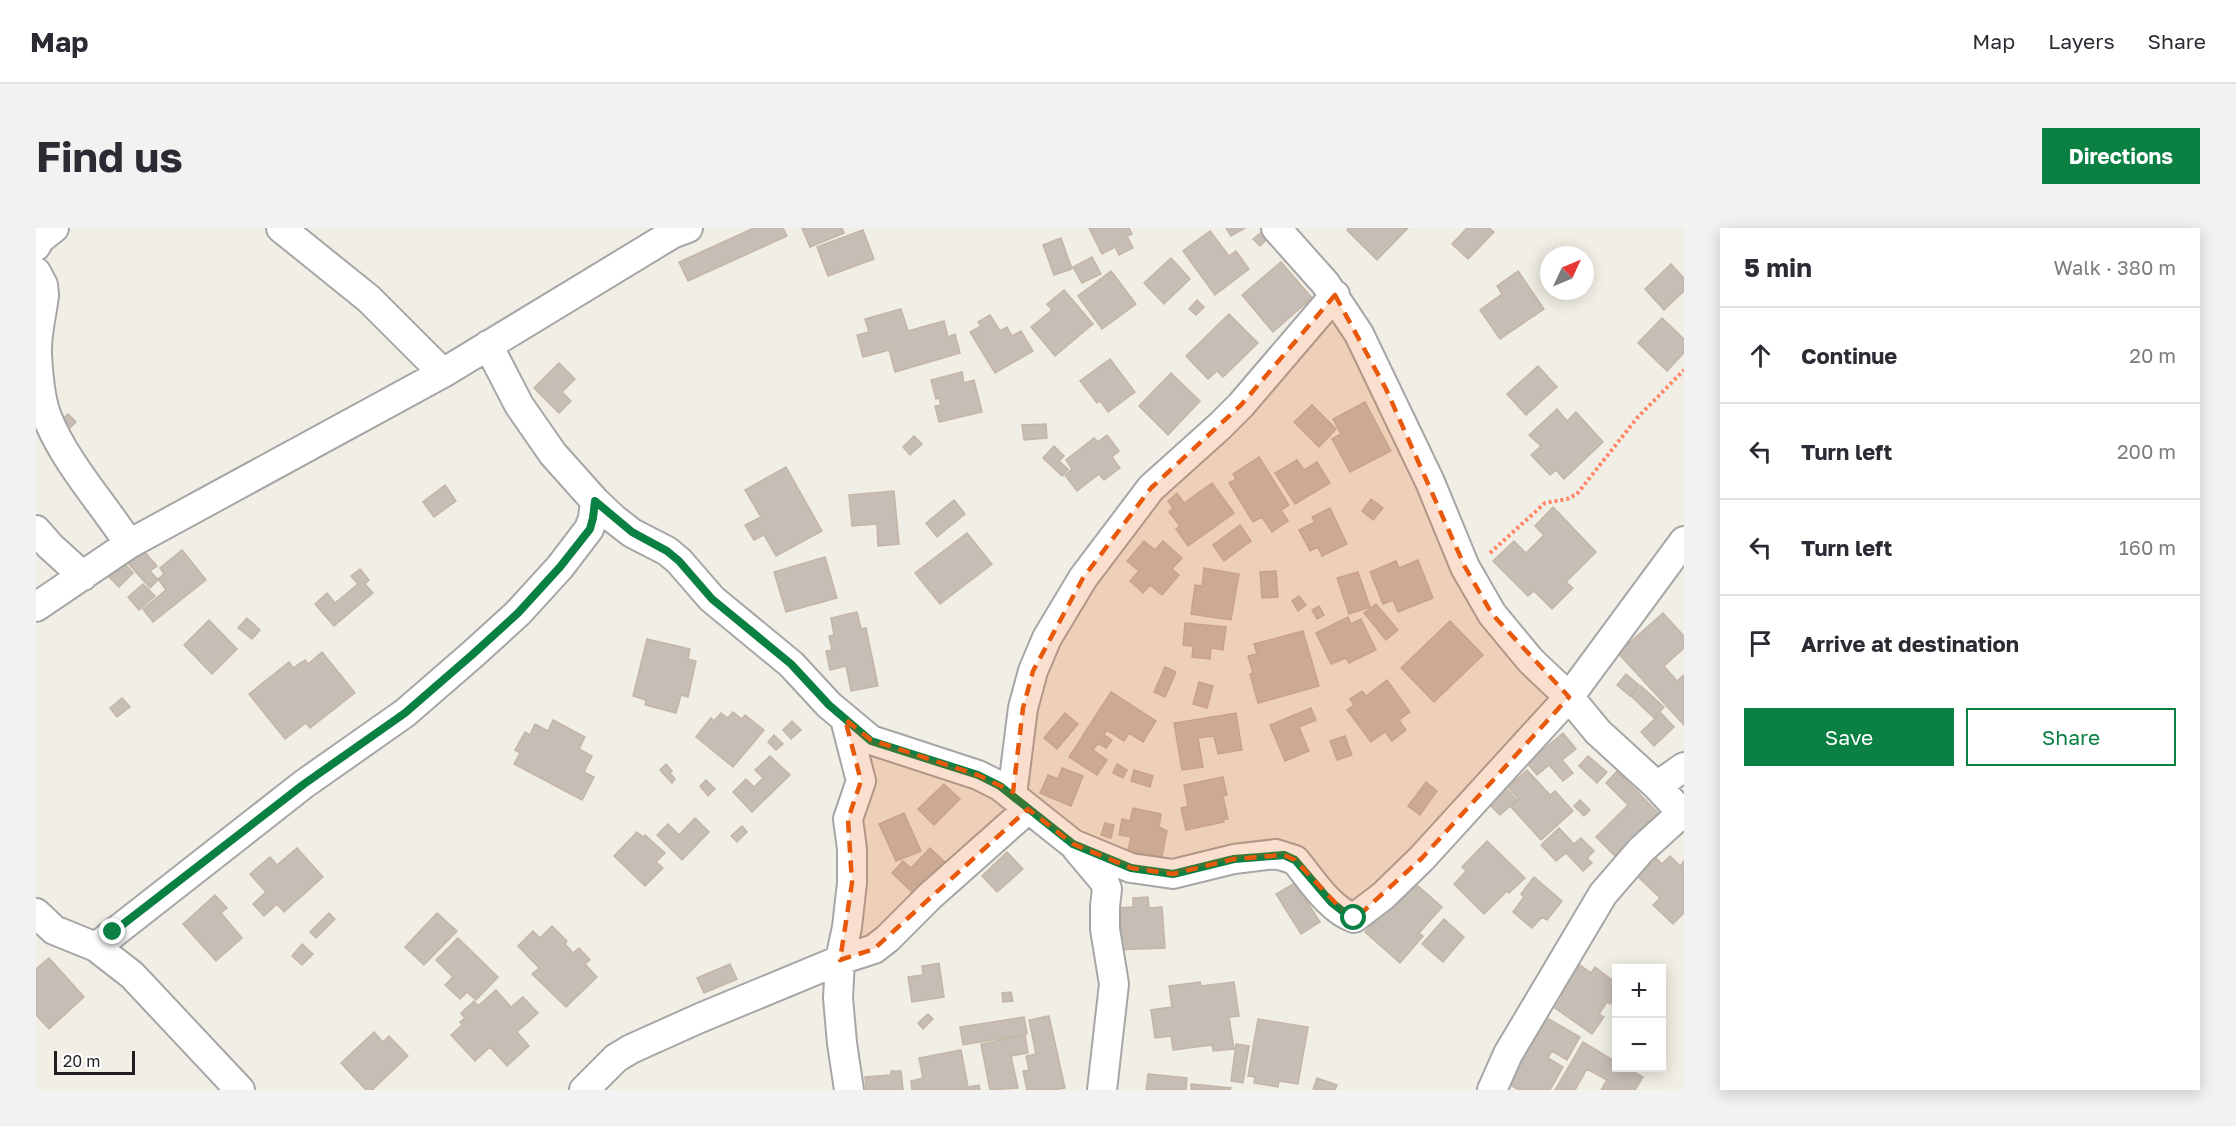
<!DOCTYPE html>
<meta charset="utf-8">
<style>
body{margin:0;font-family:"Golos Text",sans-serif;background:#f2f2f3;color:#2b2b33}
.controls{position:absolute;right:18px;bottom:18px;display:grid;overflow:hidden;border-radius:0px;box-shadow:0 3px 15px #0003}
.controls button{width:54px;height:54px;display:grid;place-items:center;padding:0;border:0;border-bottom:2px solid #e1e1e2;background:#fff;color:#2b2b33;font:30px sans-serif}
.compass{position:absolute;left:1504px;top:18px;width:54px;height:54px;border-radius:50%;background:#fff;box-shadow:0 3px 15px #0003;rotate:46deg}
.scale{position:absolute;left:18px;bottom:15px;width:81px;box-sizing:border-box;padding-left:6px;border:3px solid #1f1f1f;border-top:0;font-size:16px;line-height:21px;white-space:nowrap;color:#1f1f1f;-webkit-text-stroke:4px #fff;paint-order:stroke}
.stop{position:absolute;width:18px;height:18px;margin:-14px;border:4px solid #0b8043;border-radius:50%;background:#fff}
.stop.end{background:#0b8043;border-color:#fff;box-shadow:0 2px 6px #0008}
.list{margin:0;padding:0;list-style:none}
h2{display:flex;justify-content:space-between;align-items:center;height:78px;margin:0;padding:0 24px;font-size:26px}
h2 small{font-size:20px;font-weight:400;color:#7c7c81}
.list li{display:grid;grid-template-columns:39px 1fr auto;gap:18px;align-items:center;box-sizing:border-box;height:96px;padding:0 24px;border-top:2px solid #e1e1e2}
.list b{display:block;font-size:22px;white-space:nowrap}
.list em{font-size:20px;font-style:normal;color:#7c7c81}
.actions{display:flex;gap:12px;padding:18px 24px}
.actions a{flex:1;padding:14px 0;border:2px solid #0b8043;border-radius:0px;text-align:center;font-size:21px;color:#0b8043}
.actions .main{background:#0b8043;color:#fff}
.icon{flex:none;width:33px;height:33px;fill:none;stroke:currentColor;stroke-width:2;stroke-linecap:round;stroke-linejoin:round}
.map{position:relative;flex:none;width:1648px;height:862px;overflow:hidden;border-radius:0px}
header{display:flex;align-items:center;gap:36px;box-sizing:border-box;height:84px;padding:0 30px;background:#fff;border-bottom:2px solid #e1e1e2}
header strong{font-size:28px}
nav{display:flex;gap:33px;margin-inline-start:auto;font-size:21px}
.intro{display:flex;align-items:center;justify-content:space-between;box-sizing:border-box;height:144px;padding:0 36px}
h1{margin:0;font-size:42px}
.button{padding:15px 27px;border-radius:0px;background:#0b8043;color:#fff;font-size:21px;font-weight:700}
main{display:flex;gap:36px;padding:0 36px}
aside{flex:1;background:#fff;border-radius:0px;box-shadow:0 3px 15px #0003}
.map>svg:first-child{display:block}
.building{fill:#c6bdb4;stroke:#c4b6a6;stroke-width:1.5}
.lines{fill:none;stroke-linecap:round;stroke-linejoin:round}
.street-casing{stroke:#a6a6a6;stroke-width:32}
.path{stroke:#ff8668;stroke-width:4;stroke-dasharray:3 3;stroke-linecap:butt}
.street{stroke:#fff;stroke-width:28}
.route{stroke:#0b8043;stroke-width:8}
.marked{fill:#e8590c;fill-opacity:0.2;stroke:#e8590c;stroke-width:4.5;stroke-dasharray:12 8;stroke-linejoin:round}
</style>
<header>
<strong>Map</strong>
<nav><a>Map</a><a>Layers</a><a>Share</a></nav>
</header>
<div class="intro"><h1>Find us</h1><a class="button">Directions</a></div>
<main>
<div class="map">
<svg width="1648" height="862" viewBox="0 0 1648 862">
<rect width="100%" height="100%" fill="#f1eee5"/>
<path class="building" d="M718 0H747L751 8 652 53 643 34Z
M766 0H806L808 5 774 19Z
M1053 0H1093L1096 6 1091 8 1097 20 1083 27 1079 19 1066 26Z
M1190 0H1209L1195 8Z
M1312 0H1372L1341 32 1311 2Z
M1431 0H1453L1458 4 1432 31 1416 16Z
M827 2 838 31 792 48 781 19Z
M1174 3 1193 28 1200 23 1213 41 1179 67 1147 23Z
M1226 4 1232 10 1224 18 1217 11Z
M1025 10 1036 41 1018 47 1007 17Z
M1056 29 1065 46 1046 55 1037 39Z
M1135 30 1154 51 1128 76 1108 55Z
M1245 34 1276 70 1237 104 1206 67Z
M1635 36 1648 50V63L1628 82 1609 61Z
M1075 43 1100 76 1066 101 1042 68Z
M1482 43 1508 81 1464 111 1444 82 1466 66 1461 58Z
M1028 62 1057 96 1019 128 995 99 1016 82 1011 76Z
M1161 72 1168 79 1160 87 1153 81Z
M865 81 872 103 908 93 912 109 919 106 924 125 859 144 853 122 827 129 821 107 833 104 829 91Z
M1193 86 1222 115 1187 149 1181 143 1172 151 1150 128Z
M954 87 964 103 971 99 976 108 985 103 997 123 959 145 934 104 945 98 942 94Z
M1626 90 1648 111V125L1631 143 1602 115Z
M1074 131 1099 164 1072 184 1064 173 1061 175 1044 153Z
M523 135 539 151 526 164 535 173 523 185 498 160Z
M1502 138 1521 159 1490 187 1471 166Z
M926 144 928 155 938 152 946 184 903 194 899 178 905 177 903 170 900 171 895 152Z
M1135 145 1164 173 1132 207 1103 178Z
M1329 174 1355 223 1314 244 1296 211 1305 206 1297 191Z
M1276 177 1300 201 1283 219 1258 194Z
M1521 181 1531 193 1540 184 1567 214 1528 251 1520 242 1514 247 1495 227 1505 218 1493 207Z
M32 186 40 194 31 203 23 194Z
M1010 196 1011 210 988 212 986 197Z
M1071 207 1083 223 1076 229 1084 240 1068 252 1063 246 1041 263 1029 247 1036 241 1030 232 1058 210 1062 214Z
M878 208 886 216 874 227 867 219Z
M1018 218 1028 228 1023 233 1032 241 1026 248 1007 230Z
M1223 229 1253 277 1245 282 1252 293 1236 304 1226 289 1217 294 1193 255 1200 251 1197 246Z
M1261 232 1268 242 1281 234 1294 255 1259 276 1239 245Z
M750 239 786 303 740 328 728 307 718 312 709 297 725 289 709 262Z
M1176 255 1198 285 1152 318 1140 301 1144 298 1133 284 1137 280 1132 273 1141 265 1148 275Z
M409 257 420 273 398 289 387 274Z
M858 263 863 316 842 318 841 296 816 298 813 267Z
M1335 271 1347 280 1337 292 1326 283Z
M918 272 929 286 901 309 890 295Z
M1517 279 1560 324 1530 354 1537 360 1516 381 1498 363 1492 368 1457 333 1478 313 1490 325 1508 307 1499 298Z
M1294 280 1311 316 1286 328 1282 319 1274 323 1263 302 1279 294 1276 289Z
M1204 297 1215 313 1188 333 1177 317Z
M931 305 956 336 904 376 879 345Z
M1108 313 1119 322 1127 313 1146 330 1136 341 1143 347 1126 367 1114 357 1107 365 1094 353 1103 343 1091 333Z
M105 320 121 338 114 343 122 352 114 360 90 333Z
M146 322 170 352 117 394 107 381 130 362 122 351 128 346 124 340Z
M789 329 801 370 750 384 738 344Z
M1382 332 1397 370 1362 384 1357 372 1347 376 1334 344 1360 333 1363 340Z
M88 335 97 345 83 359 73 349Z
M1168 340 1203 346 1195 392 1155 386 1159 357 1166 358Z
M324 341 333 352 329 356 337 365 298 398 279 376 291 365 299 375 322 356 315 348Z
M1240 343 1242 369 1226 370 1224 344Z
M1322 344 1334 379 1313 386 1301 350Z
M107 356 119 368 103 382 92 369Z
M1263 368 1270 377 1262 383 1256 373Z
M1340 376 1362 402 1350 412 1328 385Z
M1283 378 1288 387 1281 391 1276 382Z
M821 384 825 401 830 400 842 458 815 463 810 438 794 442 790 423 796 422 793 408 798 407 795 390Z
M1627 385 1648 408V420L1628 438 1641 453 1648 447V497L1582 425Z
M1312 389 1315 396 1325 391 1340 422 1313 435 1310 430 1295 436 1280 405Z
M211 390 224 402 216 411 202 400Z
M173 392 201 421 176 446 148 417Z
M1414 393 1447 427 1398 474 1365 440Z
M1149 395 1190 399 1187 422 1175 420 1174 431 1156 429 1157 418 1147 417Z
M1267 403 1283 458 1222 475 1214 446 1217 445 1212 428 1221 426 1218 416Z
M611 411 654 421 652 431 660 433 652 469 645 467 640 485 609 477 610 472 597 468Z
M286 424 319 465 274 500 270 495 249 511 213 466 253 434 257 440 269 432 272 436Z
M1129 439 1140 444 1129 469 1118 464Z
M1590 446 1603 457 1594 468 1581 457Z
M1351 452 1374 484 1363 492 1370 502 1356 513 1349 504 1335 514 1311 482 1318 477 1314 471 1326 463 1330 468Z
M1163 454 1177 458 1171 480 1157 476Z
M1605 458 1628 479 1618 490 1595 468Z
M1075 464 1120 493 1107 514 1093 505 1088 513 1071 502 1068 507 1076 512 1070 520 1062 515 1057 522 1071 532 1061 547 1033 529Z
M86 470 94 479 81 489 74 480Z
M1275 480 1280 492 1263 499 1273 523 1249 533 1234 497Z
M697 484 706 491 709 487 728 502 697 539 660 509 675 490 678 493 685 485 692 490Z
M1029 485 1042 496 1021 521 1008 510Z
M1200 485 1206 522 1182 526 1178 508 1162 510 1167 539 1146 542 1138 495Z
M1625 485 1638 499 1618 518 1605 504Z
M517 492 549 509 543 521 556 528 548 544 558 549 546 572 478 536 484 525 479 522 489 504 494 507 499 496 512 503Z
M756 493 765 502 755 511 747 502Z
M1527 505 1540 521 1526 532 1537 545 1527 553 1513 537 1501 547 1491 535Z
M738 507 747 516 740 522 732 514Z
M1309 508 1316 527 1301 532 1294 513Z
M734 528 754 547 716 584 697 564 710 551 718 559 727 550 719 542Z
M1552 528 1571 544 1561 555 1543 538Z
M630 536 636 543 634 545 639 551 636 555 624 542Z
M1081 536 1091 542 1087 550 1077 545Z
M1026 540 1047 548 1035 578 1004 565 1012 547 1022 551Z
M1098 542 1117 548 1114 559 1095 553Z
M1491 542 1514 567 1519 563 1537 583 1505 612 1475 579 1483 571 1472 559Z
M1581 543 1627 590 1584 633 1560 609 1592 577 1570 555Z
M1187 549 1191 567 1187 568 1192 591H1187L1188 594 1150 602 1145 580 1152 578 1148 557Z
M670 552 679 561 672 568 664 558Z
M1390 554 1401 563 1384 587 1372 578Z
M908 556 924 571 898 597 882 581Z
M1466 556 1481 572 1464 587 1449 572Z
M1544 572 1554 582 1548 588 1538 578Z
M1097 580 1125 586 1123 599 1131 603 1126 629 1092 623 1095 609 1083 607 1086 591 1094 593Z
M868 585 885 623 860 633 843 596Z
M659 590 673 604 646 632 621 607 632 596 643 607Z
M1069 595 1078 597 1075 610 1065 607Z
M706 598 711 604 701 614 695 608Z
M1523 600 1538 616 1545 610 1558 623 1551 630 1556 635 1547 643 1530 625 1520 633 1505 617Z
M601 604 607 609 609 607 629 625 620 634 627 640 609 658 578 628Z
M1451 613 1489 650 1473 665 1471 663 1448 686 1418 656 1430 643 1426 639Z
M261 620 287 649 248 684 241 676 228 688 217 676 230 664 214 646 234 629 241 637Z
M894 620 911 636 880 668 856 645 867 633 875 640Z
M971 624 987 641 961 664 946 648Z
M1616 626 1626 636 1634 628 1644 638 1648 633V685L1637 696 1617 677 1624 670 1598 645Z
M1498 649 1526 673 1511 692 1506 689 1496 700 1477 684 1488 669 1485 666Z
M1374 651 1406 679 1383 705 1387 708 1364 735 1329 704 1340 692 1335 688Z
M1259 655 1284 694 1265 706 1240 666Z
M179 667 191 680 185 685 206 710 180 733 147 696Z
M1112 669 1113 680 1126 679 1129 720 1079 722 1081 680 1097 679V670Z
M293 685 299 691 280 710 274 704Z
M401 685 421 703 388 737 369 719Z
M1408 691 1428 709 1407 734 1386 716Z
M516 698 531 713 529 716 537 725 543 720 554 732 549 736 561 749 530 779 496 746 503 740 482 718 497 703 504 710Z
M422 710 462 749 440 772 431 764 424 771 409 757 417 749 400 732Z
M266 716 277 726 266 737 256 728Z
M13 730 48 769 13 801 0 787V741Z
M1540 734 1555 745 1559 739 1580 755V768L1574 776 1571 774 1563 786 1568 789 1556 806 1519 780 1526 769 1519 764Z
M903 735 908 769 876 774 872 749 887 747 886 738Z
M694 736 701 751 668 765 661 750Z
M1164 754 1165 758 1198 754 1203 788 1193 789 1198 821 1177 823 1176 817 1137 822 1135 808 1119 810 1115 782 1136 779 1133 758Z
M460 762 475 779 487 769 502 785 481 804 493 818 471 838 454 819 439 833 415 807 426 797 424 794 429 790 425 785 438 773 442 778Z
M975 764 977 773 967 774 966 765Z
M892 786 897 791 887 801 882 795Z
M1506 787 1544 809 1531 832 1516 823 1512 830 1527 839 1514 862H1483L1469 854Z
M1013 788 1029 860 1018 862H991L987 843 993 842 990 828 1000 826 993 792Z
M988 789 991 806 927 817 924 799Z
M1222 791 1272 799 1262 856 1243 853 1242 859 1218 855 1219 849 1212 848Z
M338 804 347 814 353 808 372 828 336 862H330L305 835Z
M989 807 992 825 975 828 982 860 954 862 945 816Z
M1547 814 1580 834V840H1591L1607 849 1599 862H1565L1571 852 1551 841 1539 862H1519Z
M1200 816 1213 818 1207 855 1195 853Z
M925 822 932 859 943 857 944 862H876L875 853 887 850 883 830Z
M855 843H865L867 862H830L829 849 855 847Z
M1112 846 1151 850 1150 862H1110Z
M1281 850 1301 857 1299 862H1277Z
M1155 856 1195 860 1194 862H1155Z"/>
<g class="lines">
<g class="street-casing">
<path id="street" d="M245 0 333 71 407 145
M1240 0 1289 55 1323 106 1394 254 1429 339 1456 386 1495 433 1533 469 1562 504 1621 558 1648 587
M0 18 4 11 18 0
M0 44 7 57 8 67C6 86 0 106 1 126 2 146 4 171 11 189 30 236 66 274 93 316
M452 117 483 177 517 226 559 273 578 291 596 305 631 323 643 333 676 371 755 436 793 477 835 512 942 547 964 558 1037 616 1095 640 1137 646 1198 631 1240 626 1259 632C1275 651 1293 681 1318 690L1347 668 1386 630 1533 469 1648 313
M0 302 14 318 47 348
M0 379 93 316 407 145 636 6 652 0
M809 491 825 553 812 591 816 621V655L811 699 804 732 802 770 806 815 813 862
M1621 558 1648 539
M976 567 987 480 997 443 1011 410 1047 350 1115 260 1184 198 1205 177 1299 67
M1041 621 1068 653 1071 661 1069 678V701L1078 756 1066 862
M0 685 18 702 60 719 96 747 204 862
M60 719 268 556 369 485 437 426 482 385 524 339 553 301 557 290 559 273
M548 862 580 830 595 821 664 790 804 732 838 721 851 711 894 668 992 581
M1456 862 1472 826 1567 666 1605 622 1646 585"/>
</g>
<path class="path" d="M1454 325 1509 275 1531 271 1541 266 1601 190 1648 142"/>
<use href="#street" class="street"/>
</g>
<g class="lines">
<path class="route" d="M77 704 268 556 369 485 437 426 482 385 524 339 554 301 557 290 559 273 596 304 631 323 643 333 676 371 755 436 793 477 835 513 942 547 964 558 1037 616 1095 640 1137 646 1198 631 1248 627 1259 632 1295 674 1309 685 1318 690"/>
</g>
<path class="marked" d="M1299 67 1350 161 1429 339 1456 386 1533 469 1386 630 1321 689 1309 685 1259 632 1248 627 1198 631 1137 646 1095 640 1037 616 992 581 838 721 804 732 816 655 812 591 825 553 809 491 835 512 942 547 977 564 987 480 997 443 1047 350 1115 260 1205 177Z"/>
</svg>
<div class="controls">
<button>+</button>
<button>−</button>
</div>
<svg class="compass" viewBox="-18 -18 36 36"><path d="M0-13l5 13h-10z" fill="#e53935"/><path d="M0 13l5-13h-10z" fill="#7c7c81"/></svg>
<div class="scale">20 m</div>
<div class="stop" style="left:1318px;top:690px"></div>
<div class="stop end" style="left:77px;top:704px"></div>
</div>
<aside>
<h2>5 min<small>Walk · 380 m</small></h2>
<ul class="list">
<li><svg class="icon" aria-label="ahead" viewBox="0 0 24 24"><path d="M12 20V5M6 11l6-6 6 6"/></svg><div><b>Continue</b></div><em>20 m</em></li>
<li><svg class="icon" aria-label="left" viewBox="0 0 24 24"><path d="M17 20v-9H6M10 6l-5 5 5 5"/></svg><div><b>Turn left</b></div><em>200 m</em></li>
<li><svg class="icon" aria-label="left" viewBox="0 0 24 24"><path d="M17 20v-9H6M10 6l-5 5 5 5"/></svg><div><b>Turn left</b></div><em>160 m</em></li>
<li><svg class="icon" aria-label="arrive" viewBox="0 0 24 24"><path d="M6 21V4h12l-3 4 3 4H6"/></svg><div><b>Arrive at destination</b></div></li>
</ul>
<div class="actions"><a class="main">Save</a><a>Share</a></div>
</aside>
</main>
